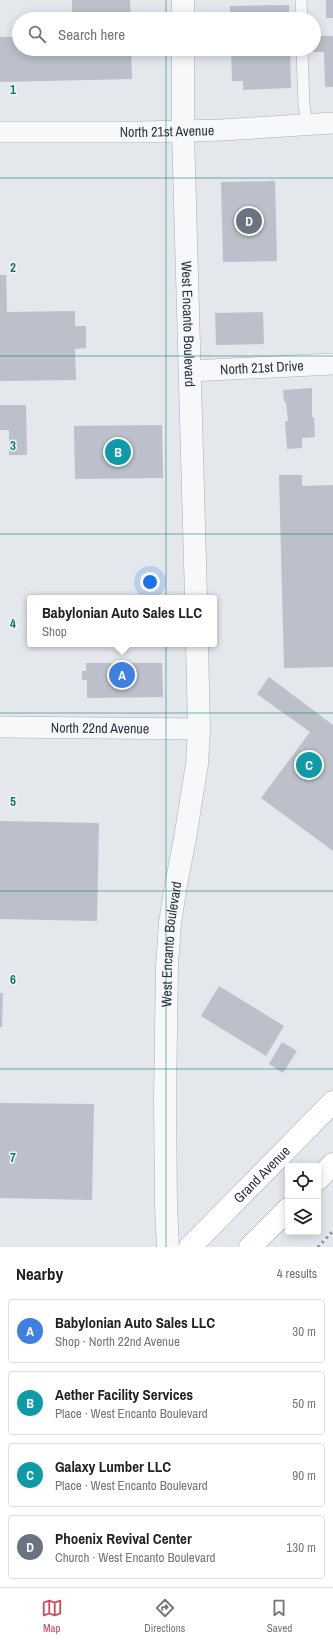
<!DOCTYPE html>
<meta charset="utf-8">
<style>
body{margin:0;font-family:"Archivo Narrow",sans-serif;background:#f6f6f6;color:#222}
.controls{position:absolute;right:12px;bottom:12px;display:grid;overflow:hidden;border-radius:4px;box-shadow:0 2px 10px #0003}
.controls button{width:36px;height:36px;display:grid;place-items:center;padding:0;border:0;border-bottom:1px solid #e0e0e0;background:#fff;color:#222;font:20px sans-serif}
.you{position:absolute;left:150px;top:582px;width:14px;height:14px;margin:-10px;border:3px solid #fff;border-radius:50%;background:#1a73e8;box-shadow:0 0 0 6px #1a73e833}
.badge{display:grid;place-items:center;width:26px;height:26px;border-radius:50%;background:#d1495b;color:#fff;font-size:13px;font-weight:700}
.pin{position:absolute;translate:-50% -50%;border:2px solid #fff;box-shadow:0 1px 4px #0006}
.popup{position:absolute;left:27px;top:595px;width:190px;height:52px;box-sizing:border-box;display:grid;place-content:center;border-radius:4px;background:#fff;filter:drop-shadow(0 1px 3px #0005);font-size:13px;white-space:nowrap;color:#767676}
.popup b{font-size:15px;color:#222}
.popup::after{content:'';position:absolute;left:50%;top:100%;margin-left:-8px;border:8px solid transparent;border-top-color:#fff}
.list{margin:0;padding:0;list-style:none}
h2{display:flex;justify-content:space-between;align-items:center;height:52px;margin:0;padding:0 16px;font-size:17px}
h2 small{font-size:13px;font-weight:400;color:#767676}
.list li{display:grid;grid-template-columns:26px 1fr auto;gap:12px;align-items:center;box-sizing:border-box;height:64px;margin:0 8px 8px;padding:0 8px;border:1px solid #e0e0e0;border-radius:4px}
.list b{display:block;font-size:15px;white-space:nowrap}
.list p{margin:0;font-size:13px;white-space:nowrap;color:#767676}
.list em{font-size:13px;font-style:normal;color:#767676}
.icon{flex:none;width:22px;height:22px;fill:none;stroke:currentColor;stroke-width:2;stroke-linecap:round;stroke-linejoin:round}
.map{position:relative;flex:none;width:333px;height:1247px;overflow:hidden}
.search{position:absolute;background:#fff;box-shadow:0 2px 10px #0003;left:12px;right:12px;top:12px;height:44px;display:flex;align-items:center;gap:10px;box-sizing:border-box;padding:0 14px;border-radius:22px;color:#767676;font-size:15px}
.sheet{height:340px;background:#fff}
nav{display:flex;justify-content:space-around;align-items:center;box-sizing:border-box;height:56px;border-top:1px solid #e0e0e0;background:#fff;font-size:11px;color:#767676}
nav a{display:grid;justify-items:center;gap:2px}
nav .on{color:#d1495b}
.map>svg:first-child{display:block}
.building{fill:#bbc0ca}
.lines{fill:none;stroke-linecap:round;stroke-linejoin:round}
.service-casing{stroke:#a9aeb7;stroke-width:12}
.minor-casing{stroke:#a9aeb7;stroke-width:22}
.tertiary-casing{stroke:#a9aeb7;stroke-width:23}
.primary-casing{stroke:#a3abb8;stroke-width:23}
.service{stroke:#f7f8fa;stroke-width:11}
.minor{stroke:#f7f8fa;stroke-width:21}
.tertiary{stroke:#f7f8fa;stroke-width:22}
.primary{stroke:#fff;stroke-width:22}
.rail{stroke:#7d8696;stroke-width:3;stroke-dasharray:2 4;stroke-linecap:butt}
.grid{fill:none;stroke:#0f766e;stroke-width:1;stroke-opacity:0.55}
.labels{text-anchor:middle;stroke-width:3;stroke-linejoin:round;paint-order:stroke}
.street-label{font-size:14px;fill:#2b3445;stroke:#f4f6f9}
.grid-label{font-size:13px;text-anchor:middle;font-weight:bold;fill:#0f766e;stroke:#f4f6f9;stroke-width:3;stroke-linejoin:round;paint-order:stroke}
</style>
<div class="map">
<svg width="333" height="1247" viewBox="0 0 333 1247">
<rect width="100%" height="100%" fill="#e4e7ec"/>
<path class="building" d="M72 0H130L131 19H72Z
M326 0H333V18H326Z
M289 5V19H230V6Z
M314 36H333V87H325L324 52H313Z
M0 37H19V49H131L132 79 0 82Z
M231 49H290L291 88 243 90V81H232Z
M275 181 277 261 223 262 221 182Z
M0 275H6L7 312 75 311V326H86V348L75 349 76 380 0 381Z
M263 312 264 344 216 345 215 313Z
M312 388V417H314L315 437 302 438V448L287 449 285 421H288L286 402H284L283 390Z
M0 405H26L27 455H9V430H0Z
M162 425 163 478 75 479 74 426Z
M279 475H302V486L333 485V667L284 668Z
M86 663H162L163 697 87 698V680H82V671H86Z
M269 677 333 725V851L261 798 310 732 257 694Z
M0 821 99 823 97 921 0 919Z
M219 986 284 1026 266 1056 201 1016Z
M0 993H3L2 1027H0Z
M282 1042 297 1051 283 1073 269 1064Z
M0 1103 94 1104 92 1200 0 1198Z"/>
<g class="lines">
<g class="service-casing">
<path id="service" d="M301 0 302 19
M302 49 304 105 307 124"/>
</g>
<g class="minor-casing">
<g id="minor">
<path id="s1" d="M0 132H142L222 130 333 123"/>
<path id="s2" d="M190 371 333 364"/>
<path id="s3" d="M0 727 199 729"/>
</g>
</g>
<g class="tertiary-casing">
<g id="tertiary">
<path d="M183 0V19"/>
<path id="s4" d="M183 49V131L196 598"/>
<path id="s5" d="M168 1247 166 1206 165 1099 167 966 170 923 176 885 185 838 197 764 199 729 197 644"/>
</g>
</g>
<g class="primary-casing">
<g id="primary">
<path d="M318 1179 333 1164"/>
<path id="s6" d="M190 1247 333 1102"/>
<path d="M250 1247 288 1209"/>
</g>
</g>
<use href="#service" class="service"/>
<use href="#minor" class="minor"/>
<use href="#tertiary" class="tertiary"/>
<use href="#primary" class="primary"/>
<path class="rail" d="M318 1247 333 1231"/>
</g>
<path class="grid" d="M166 0V19M166 49V1247M0 178H333M0 356H333M0 534H333M0 713H333M0 891H333M0 1069H333"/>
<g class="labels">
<g class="street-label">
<text dy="5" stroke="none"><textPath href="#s1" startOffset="167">North 21st Avenue</textPath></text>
<text dy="5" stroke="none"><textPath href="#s4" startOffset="275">West Encanto Boulevard</textPath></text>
<text dy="5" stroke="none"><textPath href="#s2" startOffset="72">North 21st Drive</textPath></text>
<text dy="5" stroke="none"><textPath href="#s3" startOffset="100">North 22nd Avenue</textPath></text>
<text dy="5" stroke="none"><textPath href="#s5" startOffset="303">West Encanto Boulevard</textPath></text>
<text dy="5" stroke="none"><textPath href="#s6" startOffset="102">Grand Avenue</textPath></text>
</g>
</g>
<g class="grid-label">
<text x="13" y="94">1</text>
<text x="13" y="272">2</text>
<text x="13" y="450">3</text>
<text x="13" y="628">4</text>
<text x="13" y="806">5</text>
<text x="13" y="984">6</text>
<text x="13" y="1162">7</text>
</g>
</svg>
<div class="controls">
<button><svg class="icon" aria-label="locate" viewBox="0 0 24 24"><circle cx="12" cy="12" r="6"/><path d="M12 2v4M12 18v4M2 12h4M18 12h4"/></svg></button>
<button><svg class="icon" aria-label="layers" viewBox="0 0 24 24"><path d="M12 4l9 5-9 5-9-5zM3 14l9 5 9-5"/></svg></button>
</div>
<div class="you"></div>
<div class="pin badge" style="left:122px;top:675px;background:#3f7fe0">A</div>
<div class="popup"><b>Babylonian Auto Sales LLC</b>Shop</div>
<div class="pin badge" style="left:118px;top:452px;background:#0f9aa8">B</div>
<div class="pin badge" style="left:309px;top:765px;background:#0f9aa8">C</div>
<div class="pin badge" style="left:249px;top:221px;background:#6b7280">D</div>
<div class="search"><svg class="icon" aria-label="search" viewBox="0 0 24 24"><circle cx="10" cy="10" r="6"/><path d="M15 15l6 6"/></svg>Search here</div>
</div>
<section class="sheet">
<h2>Nearby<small>4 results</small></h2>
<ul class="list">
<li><span class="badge" style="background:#3f7fe0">A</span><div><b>Babylonian Auto Sales LLC</b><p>Shop · North 22nd Avenue</p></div><em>30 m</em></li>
<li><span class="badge" style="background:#0f9aa8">B</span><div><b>Aether Facility Services</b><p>Place · West Encanto Boulevard</p></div><em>50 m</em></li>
<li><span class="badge" style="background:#0f9aa8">C</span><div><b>Galaxy Lumber LLC</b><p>Place · West Encanto Boulevard</p></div><em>90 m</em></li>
<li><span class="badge" style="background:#6b7280">D</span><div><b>Phoenix Revival Center</b><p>Church · West Encanto Boulevard</p></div><em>130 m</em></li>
</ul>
</section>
<nav>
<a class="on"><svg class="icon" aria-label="map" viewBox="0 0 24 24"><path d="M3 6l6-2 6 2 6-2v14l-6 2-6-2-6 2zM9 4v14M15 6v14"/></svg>Map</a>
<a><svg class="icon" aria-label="directions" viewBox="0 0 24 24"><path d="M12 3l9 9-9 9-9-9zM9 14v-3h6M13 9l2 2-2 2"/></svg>Directions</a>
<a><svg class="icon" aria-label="saved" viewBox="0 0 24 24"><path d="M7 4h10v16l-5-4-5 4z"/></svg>Saved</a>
</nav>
